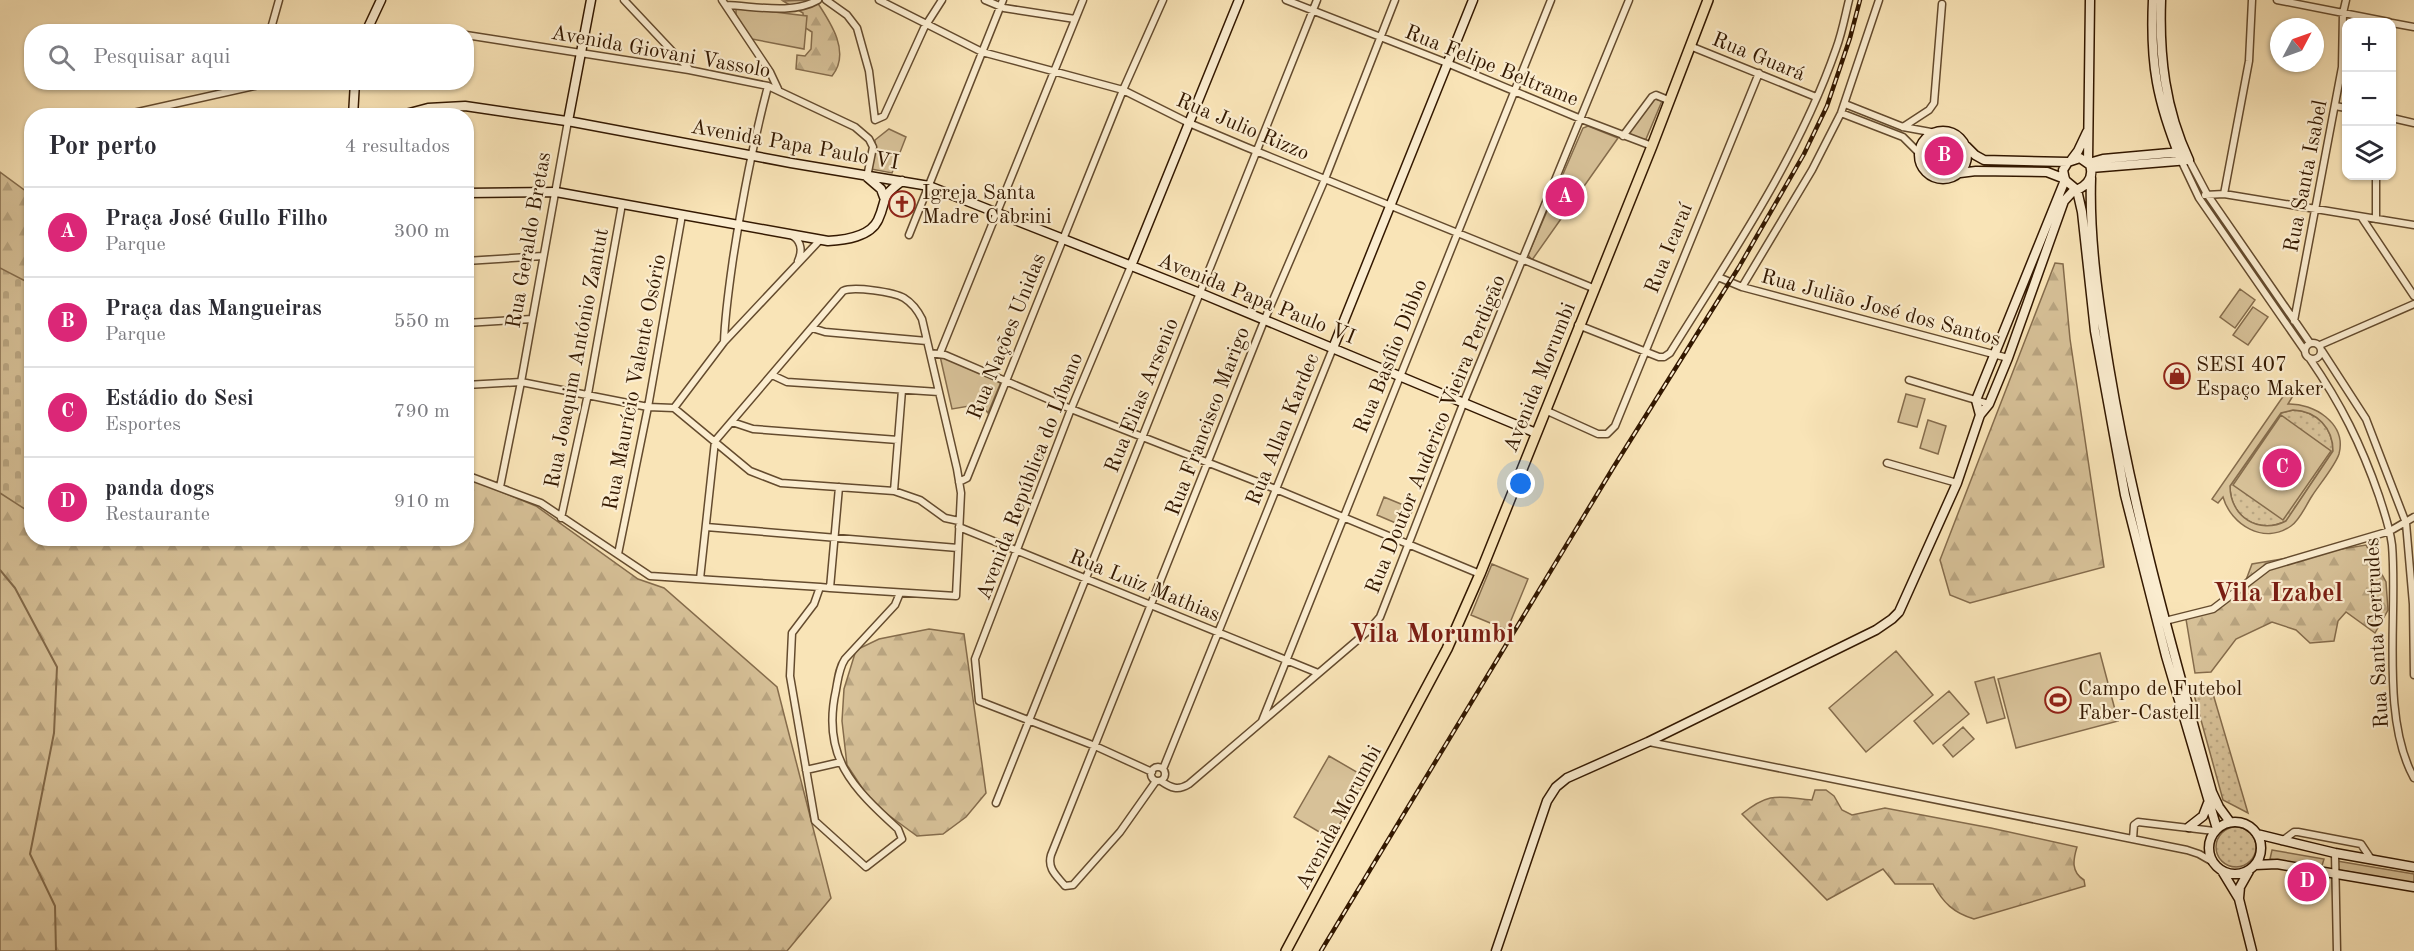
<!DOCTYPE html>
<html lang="pt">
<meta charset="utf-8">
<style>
body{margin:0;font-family:"Old Standard TT",serif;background:#f7f7f7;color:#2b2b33}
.controls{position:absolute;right:18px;top:18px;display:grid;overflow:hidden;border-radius:12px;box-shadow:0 2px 4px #0004}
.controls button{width:54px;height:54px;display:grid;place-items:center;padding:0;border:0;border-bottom:2px solid #e1e1e2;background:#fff;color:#2b2b33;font:30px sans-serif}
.compass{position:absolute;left:2270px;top:18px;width:54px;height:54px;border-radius:50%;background:#fff;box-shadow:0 2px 4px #0004;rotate:49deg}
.you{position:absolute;left:1521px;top:484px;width:21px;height:21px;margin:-15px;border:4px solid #fff;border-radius:50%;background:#1a73e8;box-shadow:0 0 0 9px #1a73e833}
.badge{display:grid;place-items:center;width:39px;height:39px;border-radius:50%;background:#db2777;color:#fff;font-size:20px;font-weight:700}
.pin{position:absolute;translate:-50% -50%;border:3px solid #fff;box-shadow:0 2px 6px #0006}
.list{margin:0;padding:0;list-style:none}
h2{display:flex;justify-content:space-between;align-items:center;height:78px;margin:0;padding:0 24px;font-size:26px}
h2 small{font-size:20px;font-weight:400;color:#7c7c81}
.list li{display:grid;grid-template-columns:39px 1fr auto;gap:18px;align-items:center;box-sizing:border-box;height:90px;padding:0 24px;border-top:2px solid #e1e1e2}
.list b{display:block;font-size:22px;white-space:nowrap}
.list p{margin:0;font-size:20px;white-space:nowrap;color:#7c7c81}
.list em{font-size:20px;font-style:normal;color:#7c7c81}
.icon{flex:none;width:33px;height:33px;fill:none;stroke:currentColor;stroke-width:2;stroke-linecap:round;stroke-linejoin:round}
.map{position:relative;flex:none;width:2414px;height:951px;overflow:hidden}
.search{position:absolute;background:#fff;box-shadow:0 2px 4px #0004;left:24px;top:24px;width:450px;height:66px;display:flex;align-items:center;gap:15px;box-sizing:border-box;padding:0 21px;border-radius:24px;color:#7c7c81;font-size:22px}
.panel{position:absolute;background:#fff;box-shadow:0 2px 4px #0004;left:24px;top:108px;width:450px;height:438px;border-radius:24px}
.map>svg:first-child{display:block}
.grass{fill:url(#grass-dots);stroke:#856c4c;stroke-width:1.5}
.forest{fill:url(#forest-firs);stroke:#856c4c;stroke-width:1.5}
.cemetery{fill:url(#cemetery-stones);stroke:#856c4c;stroke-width:1.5}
.green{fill:#d7c198;stroke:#856c4c;stroke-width:1.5;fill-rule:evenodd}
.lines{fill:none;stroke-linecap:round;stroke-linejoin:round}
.stream{stroke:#826949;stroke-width:2}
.street-casing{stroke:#644b2e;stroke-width:9}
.secondary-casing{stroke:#331800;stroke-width:11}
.primary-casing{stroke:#331800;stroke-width:12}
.street{stroke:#fbedd0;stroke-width:6}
.secondary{stroke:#fbedd0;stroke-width:8}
.primary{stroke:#f9e4b7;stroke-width:9}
.rail-casing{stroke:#331800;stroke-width:4.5}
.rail{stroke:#fbedd0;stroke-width:2;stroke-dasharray:7;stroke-linecap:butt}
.labels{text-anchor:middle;stroke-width:4.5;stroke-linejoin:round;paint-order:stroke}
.street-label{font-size:21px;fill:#331800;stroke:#fbedd0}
.poi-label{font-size:21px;fill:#331800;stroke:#fbedd0;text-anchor:start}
.district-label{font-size:27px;font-weight:bold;fill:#7a1f14;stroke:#fbedd0}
</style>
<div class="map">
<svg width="2414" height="951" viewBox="0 0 2414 951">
<defs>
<pattern id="grass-dots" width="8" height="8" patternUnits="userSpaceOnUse" patternTransform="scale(1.5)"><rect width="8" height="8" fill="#d7c198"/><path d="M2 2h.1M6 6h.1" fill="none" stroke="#b9a581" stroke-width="1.8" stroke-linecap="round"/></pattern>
<pattern id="forest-firs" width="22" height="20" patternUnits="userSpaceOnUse" patternTransform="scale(1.5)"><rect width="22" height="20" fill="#d7c198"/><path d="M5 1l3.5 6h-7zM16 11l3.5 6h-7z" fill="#b9a581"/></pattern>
<pattern id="cemetery-stones" width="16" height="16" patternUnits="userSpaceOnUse" patternTransform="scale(1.5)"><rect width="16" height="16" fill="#d7c198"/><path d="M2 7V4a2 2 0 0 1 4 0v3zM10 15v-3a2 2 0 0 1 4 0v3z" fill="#b9a581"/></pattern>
</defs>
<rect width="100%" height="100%" fill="#f9e4b7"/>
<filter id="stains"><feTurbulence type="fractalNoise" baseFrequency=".00333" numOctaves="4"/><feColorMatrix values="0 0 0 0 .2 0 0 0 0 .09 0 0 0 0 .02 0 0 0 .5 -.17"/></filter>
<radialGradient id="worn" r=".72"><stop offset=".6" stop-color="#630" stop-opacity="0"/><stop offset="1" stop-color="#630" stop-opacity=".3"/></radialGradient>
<path class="grass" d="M2293 410C2317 411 2333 428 2333 451L2286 521C2259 535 2230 517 2230 486L2281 413Z
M2211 687 2248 813 2223 800 2193 691Z
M2216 847a20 20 0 1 1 40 0a20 20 0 1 1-40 0Z"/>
<path class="forest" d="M809 0 817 2C831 23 851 53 832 76L796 69 797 55 805 56 811 49 812 32 804 27 803 13 783 1Z
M0 172 31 195 32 538H466L467 478 536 506 638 579 664 588 777 687 831 898 787 951H0Z
M2055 263 2063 264 2070 339 2104 567 1970 603 1950 595 1940 560Z
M2366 545 2386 582 2388 610 2375 633 2346 612 2338 621 2334 641 2310 643 2296 630 2272 622 2236 639 2211 672 2195 673 2185 613 2212 608 2246 580 2252 564Z
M929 629 964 634 986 793 966 817 943 834 917 836 872 803 847 765 842 721 844 689 856 650 879 639Z
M1815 790H1826L1834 796 1842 810 1852 815 1885 808 1991 828 2077 847C2073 860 2071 872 2084 880L2085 886 1974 919C1954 913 1943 903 1933 884H1895L1883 869 1827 900 1742 814C1770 791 1779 797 1812 800Z"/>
<path class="cemetery" d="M0 268 31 284V513L0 493Z"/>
<path class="green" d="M742 8 807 16 804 49 752 39 736 17V9Z
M1655 99 1662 101 1646 139 1642 140 1626 133Z
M1588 126 1618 138 1532 260 1528 255 1583 128Z
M889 129 906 137 892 173 871 169 875 153V140Z
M1927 155a17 17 0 1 1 34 0a17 17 0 1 1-34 0Z
M2207 200H2209L2292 321 2289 323 2205 204Z
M2240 289 2255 300 2235 328 2220 317Z
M2253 307 2268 317 2248 345 2233 335Z
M940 356 1001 382 988 413 981 404 952 409Z
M2291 385 2297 389 2288 404C2313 403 2347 423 2339 454 2335 466 2319 485 2312 496 2306 505 2300 520 2291 526 2264 545 2231 525 2223 497L2218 503 2212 499ZM2293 410C2317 411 2333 428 2333 451L2286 521C2259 535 2230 517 2230 486L2281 413Z
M1906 394 1925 399 1917 427 1898 422Z
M2281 415 2331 451 2283 520 2233 485Z
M1928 420 1946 426 1938 454 1920 448Z
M1384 497 1413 509 1405 527 1377 515Z
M1492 564 1528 579 1507 630 1471 615Z
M1896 651 1933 695 1866 752 1829 708Z
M2100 653 2118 721 2016 748 1998 679Z
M1994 677 2005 718 1987 723 1975 682Z
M1949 691 1969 714 1933 744 1914 721Z
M1963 727 1974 739 1953 757 1943 745Z
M1329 756 1367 778 1331 839 1294 817Z
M2272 850 2324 859 2321 869 2270 859Z
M2337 861 2414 874V883L2339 870Z"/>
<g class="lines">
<path class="stream" d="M0 570 15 588 57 667 54 733 30 854 55 906 56 951"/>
<g class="street-casing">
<path id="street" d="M624 0 689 69
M722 0 770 72 778 89
M826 0 847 15 857 28 869 71 875 120 884 116 924 28 942 0
M879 0 982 52 1123 90 1189 123 1246 147 1593 288
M985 0 1004 8 1075 19
M1286 0 1447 63 1581 119 1652 146
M1879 0 1841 113 1812 170 1742 287 2008 358
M2277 0 2389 22
M726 5C755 6 792 15 818 0
M2392 23 2414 27
M270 32 279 0
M466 35 689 70 768 86 855 127 869 139 873 147 867 177
M1690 46 1816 97
M1845 104 1903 127 1936 133
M2335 106 2346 108
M1841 113 1903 137 1920 154
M120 116 272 82
M2392 118 2414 123
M1903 127 1929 110 1934 103 1942 4
M1623 136 1652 97 1656 95 1668 100
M2181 160 2199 198 2305 351
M2189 160 2207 194 2310 343
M2224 194 2249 61 2252 0
M2205 195 2224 194 2414 225
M2362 218 2414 296
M2376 219V176
M909 235 1003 0
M793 236C802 242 802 252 798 261
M466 261 543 256
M1131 266 1071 409 975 659 979 701 1095 746 1152 772
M1718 277 1742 287
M2294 321 2342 67 2343 13 2346 0
M466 323 532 319
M1578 325 1659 357H1664L1670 353C1731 255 1798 158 1836 49 1842 33 1845 16 1849 0
M812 328 825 332 927 341
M724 342C725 314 729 287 733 259 742 200 753 143 768 86
M2305 351a8 8 0 1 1 16 0a8 8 0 1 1-16 0Z
M2320 345 2414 304
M2322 351 2366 419 2406 523 2413 604 2414 675
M930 353 945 355 1071 409 1278 490 1480 574
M940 353 1083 0
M2310 359C2341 404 2361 444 2379 496 2384 512 2390 528 2392 545 2398 614 2380 717 2414 778
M772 375 787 382 939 392
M1909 380 1989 404
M466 385 521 382 648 407 674 408 750 471 781 483 894 491 920 500 945 518 959 521
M674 408 724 342 819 241
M1545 410 1598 434H1607L1615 426 1759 73
M732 422 753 429 898 440
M1887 463 1957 483
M466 475 541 503 650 576 820 587 830 588 956 596 961 493 957 469 922 319C918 311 912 303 904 298 894 292 853 286 843 291L715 441 700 579
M959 482 967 478 1123 90 1163 0
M500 487 521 382 568 121
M894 491 902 390
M561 518 588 394 622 204
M706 527 958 548
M959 527 1318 673
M618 554 648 407 682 215
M820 587 814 604 792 633 790 676 815 821 866 867 902 839 898 829C853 788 821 757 836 690 838 679 839 668 845 659L895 605 900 593
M830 588 839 487
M2165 621 2213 609 2268 567 2390 531 2414 517
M1262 721 1551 0
M1649 742 2187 850 2199 854 2213 862
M1151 774a7 7 0 1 1 14 0a7 7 0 1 1-14 0Z
M1163 769 1333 348
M806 770 841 762
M1156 781 1120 832 1073 885 1065 886C1057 876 1047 869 1051 855L1264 321 1325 179 1395 0
M1161 781C1171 788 1178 791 1189 784L1368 631 1380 617 1463 404 1629 0
M996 803 1317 0
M2133 839 2134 825 2138 822 2214 831
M2282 841 2294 832H2298L2361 844 2371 859
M2335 853 2337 951"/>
</g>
<g class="secondary-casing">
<path id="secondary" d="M2153 0C2150 64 2157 101 2181 160
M366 32 381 0
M353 116 355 82
M398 116 428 108 465 106 573 122 791 163 929 186 1200 293 1536 433
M568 121 591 0
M1919 155a24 24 0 1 1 48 0a24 24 0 1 1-48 0Z
M1966 146 1975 155 1984 160 2068 162
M2080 158 2090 165C2094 177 2088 185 2077 190L2065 180 2063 170 2068 162Z
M2072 159 2078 151 2087 132
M2088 162 2090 0
M2089 163 2103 159 2181 152
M2091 168 2189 160C2165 109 2159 56 2161 0
M1960 173 1976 171 2047 172 2065 179
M867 177 881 189 884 197
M2091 178C2089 241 2099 305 2109 367 2133 512 2173 651 2212 792L2219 807 2230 822
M2077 190 2082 212 2095 331 2125 495 2166 656 2217 829
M466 193 556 192 828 241C845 240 870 237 878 220 888 198 879 198 902 181
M1131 266 1239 0
M1333 348 1473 0
M1980 415 1976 400 2065 180
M2209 848a26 26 0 1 1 52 0a26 26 0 1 1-52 0Z
M2189 827 2203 816 2208 803
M2257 834 2335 853 2414 867
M2255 865 2277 864 2414 887
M2222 871 2239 899 2252 951
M2239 898 2240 887 2249 871
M1496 951 1547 801 1556 787 1567 778 1648 742 1876 630 1892 619 1899 612 1957 483 1980 415 1989 404 2008 358 2064 201 2075 189"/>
</g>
<g class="primary-casing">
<path id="primary" d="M1286 951 1447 649 1480 574 1652 146 1708 0"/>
</g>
<use href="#street" class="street"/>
<use href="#secondary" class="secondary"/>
<use href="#primary" class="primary"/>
<g class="rail-casing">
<path id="rail" d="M1321 951 1613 468 1739 267 1804 154 1827 106 1850 38 1860 0"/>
</g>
<use href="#rail" class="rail"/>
</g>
<defs>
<g id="church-ring" transform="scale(1.35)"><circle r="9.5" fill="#fbedd0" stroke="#8f2418" stroke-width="1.5"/><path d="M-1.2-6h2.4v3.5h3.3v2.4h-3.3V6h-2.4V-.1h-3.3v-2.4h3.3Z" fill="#8f2418"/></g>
<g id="shop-ring" transform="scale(1.35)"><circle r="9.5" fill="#fbedd0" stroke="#8f2418" stroke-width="1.5"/><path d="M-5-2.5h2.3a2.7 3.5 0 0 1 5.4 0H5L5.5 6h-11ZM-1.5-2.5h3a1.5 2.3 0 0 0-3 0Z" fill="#8f2418"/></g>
<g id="stadium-ring" transform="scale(1.35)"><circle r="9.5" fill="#fbedd0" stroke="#8f2418" stroke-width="1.5"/><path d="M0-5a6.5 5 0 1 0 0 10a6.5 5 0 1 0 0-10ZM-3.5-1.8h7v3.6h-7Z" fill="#8f2418"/></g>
</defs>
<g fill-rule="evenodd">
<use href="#church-ring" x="902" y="204"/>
<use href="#shop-ring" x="2177" y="376"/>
<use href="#stadium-ring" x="2058" y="700"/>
</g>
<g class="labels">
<g class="street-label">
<text transform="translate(661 51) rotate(10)" y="7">Avenida Giovani Vassolo</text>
<text transform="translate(1759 56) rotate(22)" y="7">Rua Guará</text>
<text transform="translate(1492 65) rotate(22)" y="7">Rua Felipe Beltrame</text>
<text transform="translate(1243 126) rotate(23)" y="7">Rua Julio Rizzo</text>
<text transform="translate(795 144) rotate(10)" y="7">Avenida Papa Paulo VI</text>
<text transform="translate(2305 176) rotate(-79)" y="7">Rua Santa Isabel</text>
<text transform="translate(528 240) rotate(-80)" y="7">Rua Geraldo Bretas</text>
<text transform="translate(1668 248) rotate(-68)" y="7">Rua Icaraí</text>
<text transform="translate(1257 298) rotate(22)" y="7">Avenida Papa Paulo VI</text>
<text transform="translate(1881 307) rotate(15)" y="7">Rua Julião José dos Santos</text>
<text transform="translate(1006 336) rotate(-68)" y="7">Rua Nações Unidas</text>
<text transform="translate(1390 356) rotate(-68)" y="7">Rua Basílio Dibbo</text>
<text transform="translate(576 358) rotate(-79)" y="7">Rua Joaquim António Zantut</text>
<text transform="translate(1539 377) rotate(-68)" y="7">Avenida Morumbi</text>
<text transform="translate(634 382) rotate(-79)" y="7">Rua Maurício Valente Osório</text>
<text transform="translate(1141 395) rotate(-68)" y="7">Rua Elias Arsenio</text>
<text transform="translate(1207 421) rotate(-69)" y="7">Rua Francisco Marigo</text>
<text transform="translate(1282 429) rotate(-68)" y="7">Rua Allan Kardec</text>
<text transform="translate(1435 434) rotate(-68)" y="7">Rua Doutor Auderico Vieira Perdigão</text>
<text transform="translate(1029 476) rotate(-69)" y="7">Avenida República do Líbano</text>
<text transform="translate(1145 585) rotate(22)" y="7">Rua Luiz Mathias</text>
<text transform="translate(2376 633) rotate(-93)" y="7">Rua Santa Gertrudes</text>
<text transform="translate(1338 817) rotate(-62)" y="7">Avenida Morumbi</text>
</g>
<g class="poi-label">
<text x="922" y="199">Igreja Santa<tspan x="922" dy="24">Madre Cabrini</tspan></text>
<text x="2196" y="371">SESI 407<tspan x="2196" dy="24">Espaço Maker</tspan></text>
<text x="2078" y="695">Campo de Futebol<tspan x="2078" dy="24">Faber-Castell</tspan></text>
</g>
<g class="district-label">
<text x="2278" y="601">Vila Izabel</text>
<text x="1432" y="642">Vila Morumbi</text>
</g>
</g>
<rect width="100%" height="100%" filter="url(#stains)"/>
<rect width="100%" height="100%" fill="url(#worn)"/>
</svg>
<div class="controls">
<button>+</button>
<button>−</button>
<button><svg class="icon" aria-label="layers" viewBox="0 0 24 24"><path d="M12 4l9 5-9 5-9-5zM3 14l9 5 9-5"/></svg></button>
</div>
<svg class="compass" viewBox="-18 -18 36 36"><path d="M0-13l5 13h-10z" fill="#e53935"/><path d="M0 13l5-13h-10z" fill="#7c7c81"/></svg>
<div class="you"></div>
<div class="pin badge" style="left:1565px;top:197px">A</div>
<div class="pin badge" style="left:1944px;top:156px">B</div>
<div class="pin badge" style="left:2282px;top:468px">C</div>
<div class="pin badge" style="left:2307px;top:882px">D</div>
<div class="search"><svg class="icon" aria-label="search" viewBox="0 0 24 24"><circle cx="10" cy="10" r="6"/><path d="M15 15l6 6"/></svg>Pesquisar aqui</div>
<section class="panel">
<h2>Por perto<small>4 resultados</small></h2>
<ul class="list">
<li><span class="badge">A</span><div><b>Praça José Gullo Filho</b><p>Parque</p></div><em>300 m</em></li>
<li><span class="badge">B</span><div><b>Praça das Mangueiras</b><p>Parque</p></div><em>550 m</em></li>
<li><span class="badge">C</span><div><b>Estádio do Sesi</b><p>Esportes</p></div><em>790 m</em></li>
<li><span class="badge">D</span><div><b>panda dogs</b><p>Restaurante</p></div><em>910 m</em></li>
</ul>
</section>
</div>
